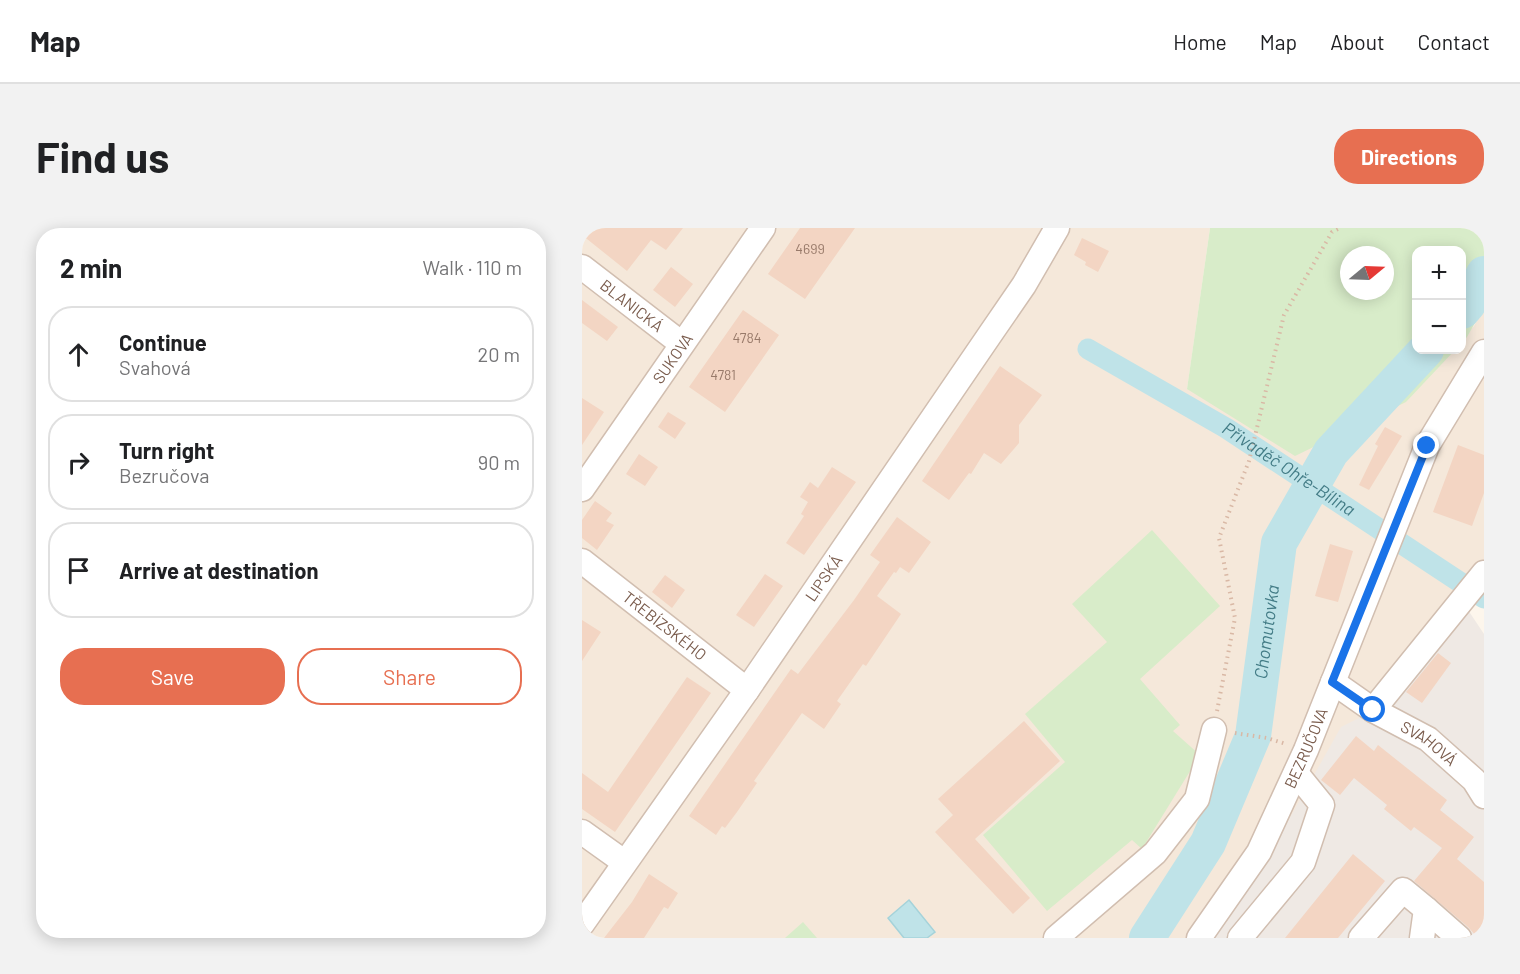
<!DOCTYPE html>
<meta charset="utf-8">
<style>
body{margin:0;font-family:Barlow,sans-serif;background:#f2f2f2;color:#202124}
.controls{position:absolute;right:18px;top:18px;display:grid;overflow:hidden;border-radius:12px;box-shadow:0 3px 15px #0003}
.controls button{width:54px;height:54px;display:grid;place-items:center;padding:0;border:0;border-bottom:2px solid #e0e0e0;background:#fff;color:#202124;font:30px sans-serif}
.compass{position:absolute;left:758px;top:18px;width:54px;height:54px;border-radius:50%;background:#fff;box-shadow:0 3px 15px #0003;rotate:71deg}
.stop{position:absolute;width:18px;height:18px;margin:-14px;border:4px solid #1a73e8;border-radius:50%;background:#fff}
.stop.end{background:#1a73e8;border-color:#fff;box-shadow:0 2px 6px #0008}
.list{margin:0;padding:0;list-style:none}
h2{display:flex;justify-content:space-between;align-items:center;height:78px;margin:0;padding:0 24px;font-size:26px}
h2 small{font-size:20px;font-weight:400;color:#757577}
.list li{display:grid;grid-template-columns:39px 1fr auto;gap:18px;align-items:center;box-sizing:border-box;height:96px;margin:0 12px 12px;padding:0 12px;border:2px solid #e0e0e0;border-radius:24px}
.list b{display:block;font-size:22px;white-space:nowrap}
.list p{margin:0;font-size:20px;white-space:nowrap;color:#757577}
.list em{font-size:20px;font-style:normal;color:#757577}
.actions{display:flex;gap:12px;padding:18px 24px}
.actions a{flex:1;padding:14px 0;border:2px solid #e76f51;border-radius:24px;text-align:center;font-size:21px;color:#e76f51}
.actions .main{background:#e76f51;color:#fff}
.icon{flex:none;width:33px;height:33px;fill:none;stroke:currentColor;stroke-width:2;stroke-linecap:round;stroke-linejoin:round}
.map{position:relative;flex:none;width:902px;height:710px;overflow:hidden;border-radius:24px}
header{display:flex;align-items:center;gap:36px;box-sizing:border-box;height:84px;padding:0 30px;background:#fff;border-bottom:2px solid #e0e0e0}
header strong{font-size:28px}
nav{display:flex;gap:33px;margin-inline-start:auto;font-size:21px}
.intro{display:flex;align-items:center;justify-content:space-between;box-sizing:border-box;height:144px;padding:0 36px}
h1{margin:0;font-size:42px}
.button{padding:15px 27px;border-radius:24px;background:#e76f51;color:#fff;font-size:21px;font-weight:700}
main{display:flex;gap:36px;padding:0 36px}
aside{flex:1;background:#fff;border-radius:24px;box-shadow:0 3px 15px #0003}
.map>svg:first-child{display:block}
.residential{fill:#f5e8da}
.industrial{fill:#efe9e4}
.green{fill:#d8ecc9;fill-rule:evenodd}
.water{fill:#bfe3e8;stroke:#a5d3da;stroke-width:1.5}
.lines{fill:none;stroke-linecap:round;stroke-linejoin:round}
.canal{stroke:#bfe3e8;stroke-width:21}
.river{stroke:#bfe3e8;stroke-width:36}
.building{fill:#f3d5c3}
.minor-casing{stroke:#d1beb0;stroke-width:27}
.path{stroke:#d9b8a5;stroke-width:4;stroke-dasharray:1.5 4.5;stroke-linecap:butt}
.minor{stroke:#fff;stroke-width:24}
.route{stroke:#1a73e8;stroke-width:8}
.labels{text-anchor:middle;stroke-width:5;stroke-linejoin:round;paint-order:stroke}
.number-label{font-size:14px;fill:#987a6a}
.street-label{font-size:16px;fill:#7a5c4d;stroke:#fffaf3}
.water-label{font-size:18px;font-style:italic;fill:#437c86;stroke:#fffaf3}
</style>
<header>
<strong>Map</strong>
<nav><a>Home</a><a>Map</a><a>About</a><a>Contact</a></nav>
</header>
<div class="intro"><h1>Find us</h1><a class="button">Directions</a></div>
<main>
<aside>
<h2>2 min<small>Walk · 110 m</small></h2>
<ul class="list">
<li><svg class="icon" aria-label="ahead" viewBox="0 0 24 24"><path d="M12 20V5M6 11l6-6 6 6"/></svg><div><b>Continue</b><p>Svahová</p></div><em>20 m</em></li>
<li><svg class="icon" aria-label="right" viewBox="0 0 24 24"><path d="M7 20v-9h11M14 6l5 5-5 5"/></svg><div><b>Turn right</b><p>Bezručova</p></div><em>90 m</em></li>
<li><svg class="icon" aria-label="arrive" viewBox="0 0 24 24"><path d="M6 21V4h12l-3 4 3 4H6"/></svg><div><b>Arrive at destination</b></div></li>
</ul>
<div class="actions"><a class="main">Save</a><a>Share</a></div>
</aside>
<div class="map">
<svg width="902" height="710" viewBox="0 0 902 710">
<rect width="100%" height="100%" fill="#fdf6ec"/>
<path class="residential" d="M0 0H628L605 161 880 122V111L892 98 902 79V363L683 634 633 710H0Z"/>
<path class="industrial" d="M886 382 902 406V710H633L683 634 759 499 801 478Z"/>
<path class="green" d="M628 0H902V79L885 109 880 115V22H834V122H873L824 174 713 228 605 161ZM767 27H803V63H767Z
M570 302 638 378 558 451 598 497 591 503 618 527 560 621 550 612 465 683 401 607 483 534 443 486 525 414 490 376Z
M221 694 235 710H203Z"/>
<path class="water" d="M327 672 353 704 345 710H322L306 690Z"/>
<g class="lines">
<path class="canal" id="s1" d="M506 121 644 200 902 370"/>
<g class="river">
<path d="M880 83 886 76 902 46"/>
<path id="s2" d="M565 710 626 615 671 508 697 315 749 224 844 122"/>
</g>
</g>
<path class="building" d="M0 0H101L84 22 69 12 45 43 0 7Z
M218 0H273L223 71 186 46Z
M500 10 527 23 516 44 503 37 504 34 492 27Z
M89 39 111 56 93 79 71 62Z
M0 72 36 99 25 113 0 95Z
M161 82 197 107 143 184 107 159Z
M418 138 460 167 437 197V215L419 236 402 225 389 246 387 245 367 272 340 253Z
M0 170 22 184 0 217Z
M86 184 104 195 93 211 76 199Z
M803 199 820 208 787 262 777 257 796 218 793 216Z
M876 217 902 227V265L890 298 851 284Z
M57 226 76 239 63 258 44 246Z
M250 239 274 254 222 327 204 315 222 288 219 286 226 274 218 269 228 254 236 260Z
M13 273 30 285 24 293 32 297 15 322 0 310V292Z
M315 289 349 314 327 345 318 339 314 345 312 344 295 368 319 386 284 438 281 436 255 473 259 476 242 501 220 485 172 553 175 555 155 584 143 600 140 598 134 607 107 588 209 441 216 446 272 372 298 334 288 327Z
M748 316 771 323 756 374 733 368Z
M183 346 201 358 172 399 154 387Z
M83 347 103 362 90 380 70 364Z
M0 392 19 404 0 433Z
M856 425 869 435 840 475 824 464Z
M105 449 129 465 33 604 0 581V545L26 564Z
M442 493 478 533 393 611 448 670 431 686 353 604 371 587 356 571Z
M774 508 792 523 796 517 865 572 858 582 892 609 875 631 902 654V710H896L886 699 832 653 860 620 832 599 829 603 802 581 805 577 772 550 758 567 739 552Z
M771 626 803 653 756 710H703Z
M67 646 96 665 86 681 82 679 62 710H22L50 674Z"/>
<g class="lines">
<g class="minor-casing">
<g id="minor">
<path id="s3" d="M0 39 100 116"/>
<path id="s4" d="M0 261 181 0"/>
<path id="s5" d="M0 333 165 462"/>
<path id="s6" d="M751 454 791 482 846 511 892 552 902 568"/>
<path d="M791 482 902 345"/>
<path d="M0 604 42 634"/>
<path d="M844 681 877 710"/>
<path id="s7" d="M0 696 165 462 409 105 442 57 475 0"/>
<path d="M474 710 573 625 615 571 632 502"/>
<path id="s8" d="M617 710 677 624 724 522 845 218 902 124"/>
<path d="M658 710 721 634 740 577 714 545"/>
<path d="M779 710 821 662 844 681 840 710"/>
</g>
</g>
<path class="path" d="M635 483 653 390 637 310 667 233 702 87 750 4 758 0
M653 505 685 510 704 516"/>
<use href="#minor" class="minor"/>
</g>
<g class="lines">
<path class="route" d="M791 482 750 454 845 218"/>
</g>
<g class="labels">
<g class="number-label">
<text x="228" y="26">4699</text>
<text x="165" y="115">4784</text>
<text x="141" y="152">4781</text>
</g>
<g class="street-label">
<text dy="6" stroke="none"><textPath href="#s3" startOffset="63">BLANICKÁ</textPath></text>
<text dy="6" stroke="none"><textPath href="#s4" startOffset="159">SUKOVA</textPath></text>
<text dy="6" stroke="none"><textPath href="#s7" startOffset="422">LIPSKÁ</textPath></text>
<text dy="6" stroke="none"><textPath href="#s5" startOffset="105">TŘEBÍZSKÉHO</textPath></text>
<text dy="6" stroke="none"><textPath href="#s6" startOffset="114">SVAHOVÁ</textPath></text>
<text dy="6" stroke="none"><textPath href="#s8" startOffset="219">BEZRUČOVA</textPath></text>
</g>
<g class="water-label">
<text dy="6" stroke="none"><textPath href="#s1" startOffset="234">Přivaděč Ohře-Bílina</textPath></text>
<text dy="6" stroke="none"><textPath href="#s2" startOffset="334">Chomutovka</textPath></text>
</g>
</g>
</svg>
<div class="controls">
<button>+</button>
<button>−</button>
</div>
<svg class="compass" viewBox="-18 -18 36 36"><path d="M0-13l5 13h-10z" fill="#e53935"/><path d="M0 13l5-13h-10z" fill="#757577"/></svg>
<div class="stop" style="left:791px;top:482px"></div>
<div class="stop end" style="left:845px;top:218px"></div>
</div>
</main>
